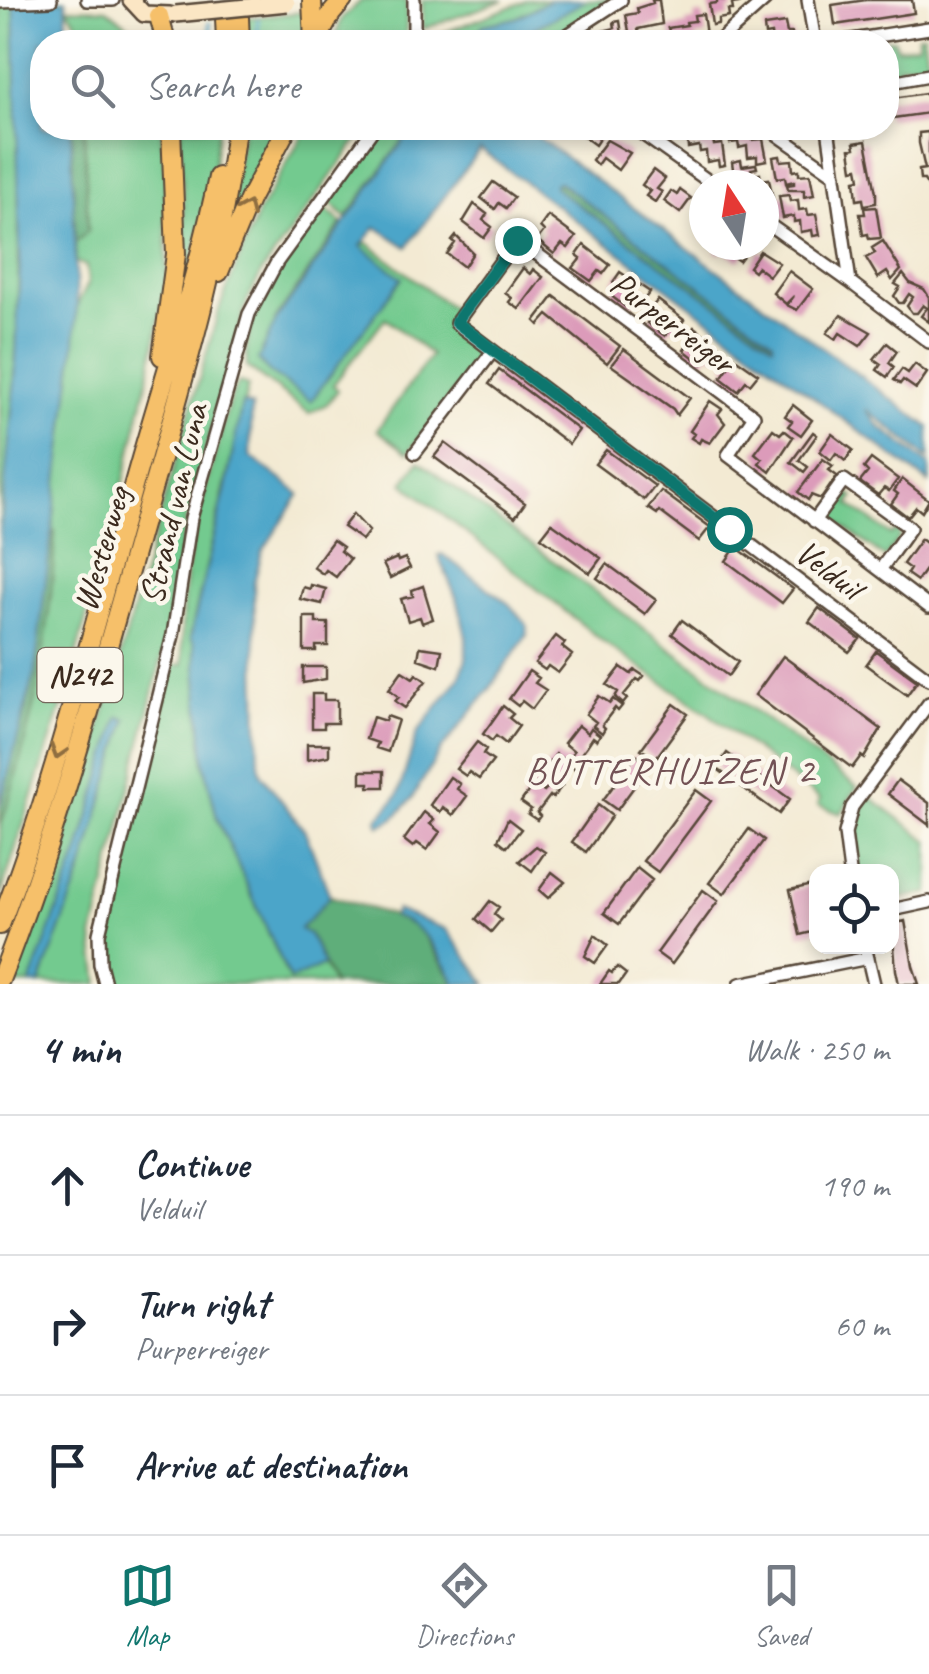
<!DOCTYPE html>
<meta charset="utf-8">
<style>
body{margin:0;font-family:Caveat,sans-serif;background:#f6f6f7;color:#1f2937}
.controls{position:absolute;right:30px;bottom:30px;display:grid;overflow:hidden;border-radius:20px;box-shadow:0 5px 15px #0003}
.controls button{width:90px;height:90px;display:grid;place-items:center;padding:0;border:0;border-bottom:2px solid #e0e1e3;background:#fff;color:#1f2937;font:50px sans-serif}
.compass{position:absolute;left:689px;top:170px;width:90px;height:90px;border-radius:50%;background:#fff;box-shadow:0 5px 15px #0003;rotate:348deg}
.stop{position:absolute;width:30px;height:30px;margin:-22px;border:8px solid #0f766e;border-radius:50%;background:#fff}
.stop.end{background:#0f766e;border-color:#fff;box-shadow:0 2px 10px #0008}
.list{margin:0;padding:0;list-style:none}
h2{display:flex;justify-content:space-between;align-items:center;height:130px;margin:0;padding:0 40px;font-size:42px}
h2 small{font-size:32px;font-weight:400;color:#747a83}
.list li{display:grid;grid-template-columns:65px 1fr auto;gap:30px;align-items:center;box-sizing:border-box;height:140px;padding:0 40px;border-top:2px solid #e0e1e3}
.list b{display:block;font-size:38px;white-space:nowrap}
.list p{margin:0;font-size:32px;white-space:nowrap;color:#747a83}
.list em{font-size:32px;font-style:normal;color:#747a83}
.icon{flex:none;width:55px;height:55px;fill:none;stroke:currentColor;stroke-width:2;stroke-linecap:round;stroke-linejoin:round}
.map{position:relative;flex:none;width:929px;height:984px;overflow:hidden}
.search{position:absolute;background:#fff;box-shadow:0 5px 15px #0003;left:30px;right:30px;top:30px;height:110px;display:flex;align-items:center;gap:25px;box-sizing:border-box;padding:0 35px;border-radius:40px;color:#747a83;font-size:38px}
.sheet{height:550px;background:#fff}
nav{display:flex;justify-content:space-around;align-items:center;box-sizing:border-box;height:140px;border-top:2px solid #e0e1e3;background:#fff;font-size:28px;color:#747a83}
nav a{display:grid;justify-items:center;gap:5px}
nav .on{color:#0f766e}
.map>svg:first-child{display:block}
.green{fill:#73ca8f;stroke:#577a56;stroke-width:2.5}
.forest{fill:#5eae7a;stroke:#4c6c4c;stroke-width:2.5}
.water{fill:#4ca5c9;stroke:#446874;stroke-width:2.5;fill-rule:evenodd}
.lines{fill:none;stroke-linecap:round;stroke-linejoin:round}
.stream{stroke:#4ca5c9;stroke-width:4}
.building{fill:#dc9bba}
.minor-casing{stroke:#574739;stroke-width:16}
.secondary-casing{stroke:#574739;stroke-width:20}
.primary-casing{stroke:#574739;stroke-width:22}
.minor{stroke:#fff;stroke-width:11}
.secondary{stroke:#fbe6c4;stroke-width:15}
.primary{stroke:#f6c06b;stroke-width:18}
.secondary-bridge-casing{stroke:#574739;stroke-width:20;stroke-linecap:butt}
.secondary-bridge{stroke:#fbe6c4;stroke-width:15}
.oneway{stroke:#8f6e41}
.route{stroke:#0f766e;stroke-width:12}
.labels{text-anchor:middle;stroke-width:9;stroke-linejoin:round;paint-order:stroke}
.shield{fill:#fbf7ec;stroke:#75685c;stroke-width:2.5}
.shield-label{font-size:32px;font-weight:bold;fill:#3b2a1e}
.street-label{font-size:35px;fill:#3b2a1e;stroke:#fbf7ec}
.neighbourhood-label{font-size:38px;letter-spacing:2.5px;fill:#735255;stroke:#fbf7ec}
</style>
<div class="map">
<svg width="929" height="984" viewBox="0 0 929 984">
<rect width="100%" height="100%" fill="#fbf7ec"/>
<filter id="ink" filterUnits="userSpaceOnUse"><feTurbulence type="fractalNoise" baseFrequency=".01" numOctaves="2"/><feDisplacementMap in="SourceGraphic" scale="20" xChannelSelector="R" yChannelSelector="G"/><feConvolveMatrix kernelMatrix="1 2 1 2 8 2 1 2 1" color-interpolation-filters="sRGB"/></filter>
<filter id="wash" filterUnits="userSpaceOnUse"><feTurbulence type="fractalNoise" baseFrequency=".0048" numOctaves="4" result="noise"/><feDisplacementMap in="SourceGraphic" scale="40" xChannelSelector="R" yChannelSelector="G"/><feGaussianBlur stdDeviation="2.25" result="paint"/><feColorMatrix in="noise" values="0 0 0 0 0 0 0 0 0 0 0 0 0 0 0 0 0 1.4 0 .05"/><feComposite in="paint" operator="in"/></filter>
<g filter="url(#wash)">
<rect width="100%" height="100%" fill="#f3ead3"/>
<path class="green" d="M0 0H14C20 177 25 354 0 531Z
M362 0H407L406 42H333L342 18Z
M422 0H504L423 29Z
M528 0H550L516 18 483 25 471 42H420Z
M587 0H613L570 25 565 42H509Z
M67 8 107 9 150 42H79L77 23Z
M306 12V42H245V18Z
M923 34 929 70 923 71 921 62 899 65V74L887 76 886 42H869L894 39 897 48 918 44V35Z
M84 128H161L165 171 167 276 151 366 123 485 63 702 0 897V828L35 700 55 532 51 530 77 305 88 284 86 266 76 262 75 243 88 230Z
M180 128H218L213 175 182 307 185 237Z
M243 128H277L223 247Z
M307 128H366L262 272 247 301 186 520 167 637 93 937 99 984H11L97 737 220 306 258 213Z
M382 128H412L346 218 328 201Z
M324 208 342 223 275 320 311 400 401 279 361 247 365 241 457 312 449 325 484 352 408 453 377 430 431 355 385 318 333 385 338 390 327 404 309 413 247 367C240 308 292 252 324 208Z
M239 382 248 386 190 637 194 643 204 763 217 818 289 979 324 965 333 984H112L106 964 107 927 173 666 183 664C176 588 198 514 219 441 224 423 228 397 239 382Z
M419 461 857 787 841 814 818 805 820 799 706 712 609 646 403 483Z
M850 494 854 497 849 504 891 535 898 529 900 537 885 558 828 515 843 495Z
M869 796 929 841V893L892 900V872L857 871 856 866 859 861 858 851 854 852 857 818Z"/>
<path class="forest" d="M71 128H84L88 231 75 243Z
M555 182 574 193 773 341 772 345 555 188Z
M51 530 55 532C52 632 31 733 0 828V807L35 671Z
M330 896 401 918 420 929 456 984H333L309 934 300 929Z"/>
<path class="water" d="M14 0H66L68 42H42V128H71L77 305 75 344 35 671 0 807V531L15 378 20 257Z
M550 0H587L509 42H471L483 25 516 18Z
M412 128H526L929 427V459L866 409 879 426 929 464V483L480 149 407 247 376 227 361 246 402 278 311 401 269 372 258 360 276 320ZM559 182 773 341V345L555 188 554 184Z
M242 403 252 406 250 456 300 494 262 552 254 583 259 764 262 775 305 831 330 896 300 929 309 934 324 965 290 980 217 818 204 763 194 643 190 638 227 482Z
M442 554 509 604 527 625V635L489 690 441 750 411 800 394 818 380 826 377 820 398 795 417 733 459 678 466 659V637L458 602 438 555Z
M119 717 127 719 82 871 40 984H30L78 854Z
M396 910 446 929 487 984H456C440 957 427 925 393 917Z"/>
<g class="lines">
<path class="stream" d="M258 20V42
M210 23 211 42"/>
</g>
<g id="blocks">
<path class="building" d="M652 0H659L662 24 638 29 639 35 630 37 626 15 638 13 637 8 653 3Z
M717 0H746V2L732 4 733 10H728L729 17 718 19V24L712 25 709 4 717 3Z
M866 0H912L914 13 835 25 832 5Z
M703 14 706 35 695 37 696 42H673L668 28 687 25 686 22 695 21 694 15Z
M620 21 623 42H583L599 38V32L615 28 614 22Z
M785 23 787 33H792L794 42H772L771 34 765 35 764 26Z
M926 93 929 113 886 119V99Z
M578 128H595L603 133 595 145 576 131Z
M669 128H695V131L710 129V133L704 134 705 140 713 139 714 145 722 144 725 165 719 166 718 160 707 162 706 151 700 152 699 146 688 148 687 137 681 138V133L670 134Z
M727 128H745L746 136 751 135 752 140 763 139 767 160 757 162V156L748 157 747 146 739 148 738 142 730 143Z
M929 132V188L924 180H920L919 170 925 169 919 143V133Z
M607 140 630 153 618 170 602 158 597 165 592 160Z
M866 141 876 193V203L864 205 863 199 857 200 855 180 860 179 859 173 858 168 853 169 850 149 855 148 854 143Z
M780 156 781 161 792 160 793 171 799 170V175L810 174 814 195 804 197V190H788L787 185 794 184V181L786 183 785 177 777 178 773 157Z
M741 160 742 166 756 164 757 168 751 169 752 175 760 174 761 180 769 179 773 200 766 201 764 185 735 183 732 162Z
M653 170 665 179 657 189 662 192 655 202 646 196 650 191 642 185Z
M493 182 514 197 506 208 499 203 495 209 481 198Z
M680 190 691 198 680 213 664 201 671 191 677 195Z
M789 195 790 201 798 200 799 210 807 209 808 215 816 214 820 235 813 236 812 230 801 232 800 221 794 222V216L783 218 779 196Z
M474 204 487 214 483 220 492 227 484 238 463 222Z
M876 207 881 238 869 239 868 234 863 235 860 214H865L864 208Z
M548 216 576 237 568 248 562 244 554 254 537 240 544 231 540 227Z
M456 236 473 253 464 267 447 254 455 243 452 241Z
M883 241 901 270 892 280 887 272 878 278 866 258 875 253 872 248Z
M584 245 610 265 603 274 599 271 591 281 573 268 581 258 577 255Z
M719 245H751L739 261 723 250 720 254 715 251Z
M760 251 779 263 769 276 757 267 754 271 749 267Z
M523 268 530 274 533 269 543 277 519 309 509 302 512 298 505 293Z
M789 271 813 289 797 310 787 305 794 296 786 304 773 293Z
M620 272 650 292 641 303 636 299 628 309 610 295 618 285 613 282Z
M903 274 910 283 924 289 929 297V322L921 316 927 308 923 305 917 313H912L907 306 913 297 909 294 903 303H899L894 296 900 287 895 284Z
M554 296 620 346 607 363 548 315 539 325 535 321Z
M658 300 684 320 677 329 672 326 665 336 647 323 655 313 650 309Z
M841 315 871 332 860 346 840 333 836 339 827 333Z
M694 327 721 347 714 357 709 353 702 364 684 350 691 340 687 337Z
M887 343 897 351 889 363 894 367 887 377 877 370 881 364 874 359Z
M624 349 690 398 677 415 673 409 611 365Z
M731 355 758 374 750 384 746 381 738 391 721 378 728 368 724 364Z
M915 364 927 373 916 389 903 380 900 384 894 380 902 369 908 373Z
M499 370 579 430 569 444 489 384Z
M710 401 722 409 718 414 725 423 710 443 701 439 699 443 691 438 694 434 690 431Z
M793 405 812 420 801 435 788 426 792 421 785 416Z
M773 429 780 434 784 430 793 437 770 472 759 463 762 459 755 453Z
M813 432 817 435 799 460 808 467 804 472 791 462Z
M832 434 853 450 845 461 836 453 831 460 820 451Z
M445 443 525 503 515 517 434 457Z
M606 450 655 486 644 500 595 464Z
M823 459 833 466 829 470 837 476 821 499 811 495 808 500 798 492Z
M871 459 898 479 889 491 884 488 878 495 860 482 868 472 864 468Z
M902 479 929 500 922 512 916 507 908 517 891 504 898 494 894 491Z
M661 491 710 527 699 541 659 511 657 514 648 508Z
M353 514 369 531 362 540 343 527Z
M552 523 601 558 590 573 541 537Z
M921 539 929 545V564L917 581 907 574 910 569 903 564Z
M333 540 343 547 340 551 350 559 336 577 326 570 323 574 313 567Z
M736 547 793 589 782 603 726 561Z
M397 558 398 561 405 558 410 568 390 578 383 564Z
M607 564 656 600 645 614 597 578Z
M311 585 326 589 322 604 300 599 303 587 310 589Z
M423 586 433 619 422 623 420 617 408 621 401 599 413 596 412 590Z
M819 608 860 639 849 652 809 622Z
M304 617H316V623H328V646H316V651H304Z
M682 620 738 662 728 676 672 634Z
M556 636 565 643 562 647 572 655 558 673 548 666 545 670 535 663Z
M420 647 442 650 439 666 418 659Z
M876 651 917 681 907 695 866 665Z
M783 656 881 729 864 758 861 756 852 768 755 695Z
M303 667H326V679L303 683Z
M621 667 631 674 635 670 644 676 640 681 637 679 623 696 627 699 623 704 615 697 618 692 607 685Z
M402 671 413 678 416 674 426 681 405 708 395 701 399 697 389 689Z
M529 671 539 678 535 683 546 690 532 709 522 701 518 706 509 699Z
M312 694H324V700H337V723H324V728H312Z
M599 696 610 703 613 699 622 706 618 711 615 708 602 725 605 728 602 733 593 726 596 722 586 714Z
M674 704 688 714 655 759 641 749Z
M503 706 513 714 509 718 519 726 506 744 496 736 492 741 483 734Z
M387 716 398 720 388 752 376 748 378 743 366 739 373 717 385 721Z
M578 725 588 733 591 728 600 735 597 740 593 737 587 746 580 755 584 757 580 762 571 755 574 751 564 743Z
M477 742 486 749 483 754 493 761 479 779 469 772 466 776 456 769Z
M307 744H329V756L307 760Z
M727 753 790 799 779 814 716 768Z
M556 754 566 762 569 758 579 764 575 769 571 766 565 775 558 784 562 786 558 791 549 785 553 780 542 772Z
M636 755 650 765 617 810 603 800Z
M361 771H384V787H369V783H361Z
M450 777 460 784 457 789 467 796 453 815 443 807 440 812 430 805Z
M898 780 929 803V825L888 794Z
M534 783 544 791 548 787 557 793 553 798 550 796 537 813 540 816 537 820 528 814 531 809 521 802Z
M696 790 711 801 658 872 643 861Z
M598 805 612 816 586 852 572 842Z
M424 812 434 820 430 824 440 832 427 850 417 843 413 847 404 840Z
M508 819 521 829 507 847 498 840Z
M749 829 764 840 724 894 709 883Z
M536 846 545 852 532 871 519 861Z
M637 868 652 880 619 924 604 913Z
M552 872 565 882 548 898 539 890Z
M816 884V931L800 935 790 890Z
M703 890 718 901 672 964 657 953Z
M490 901 499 907 494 914 501 920 491 932 476 919Z
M905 921 913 966 919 984H899L896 970 892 924Z
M595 935 608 945 595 963 585 956Z
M617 967 626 974 619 984H600L609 971 612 973Z"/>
</g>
</g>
<g filter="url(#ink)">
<use href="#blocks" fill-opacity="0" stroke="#574739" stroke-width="2.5"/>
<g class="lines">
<g class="minor-casing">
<path id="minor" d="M87 0H113
M808 0 815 42
M0 2 51 0
M414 42V0
M570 42 569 34 621 0
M718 42 765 0
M839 42 929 28
M886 83 929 75
M634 128 714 185
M768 128 835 175
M828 128 850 282 929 342
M764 221 850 282
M415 453 493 351
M814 521 844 480 910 528 880 570
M929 607 728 455 754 416 517 239 456 323 929 679
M850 872 845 833 852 807 929 703
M892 910 929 902
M865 946 874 984
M105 984 100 964 99 934 173 635 191 518 249 314 277 262 374 128
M740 984 868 958"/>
</g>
<g class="secondary-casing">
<path id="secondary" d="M131 0 144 14 170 15"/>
</g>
<g class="primary-casing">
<path id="primary" d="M312 1 314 42
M159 16 166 42
M239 17 240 42
M225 18 226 42
M316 42 331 14 343 0
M219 272 249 200 287 128
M162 356 176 254 171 128
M0 925C54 785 90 638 131 494 160 388 196 285 218 177
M0 980C58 832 99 678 142 525 179 394 220 263 236 128"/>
</g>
<use href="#minor" class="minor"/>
<use href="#secondary" class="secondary"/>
<use href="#primary" class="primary"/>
<g class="secondary-bridge-casing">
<path id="secondary-bridge" d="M176 14 287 3"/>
</g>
<use href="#secondary-bridge" class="secondary-bridge"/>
</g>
<defs><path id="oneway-chevron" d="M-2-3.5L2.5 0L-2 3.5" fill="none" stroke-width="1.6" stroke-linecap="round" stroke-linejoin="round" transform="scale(2.5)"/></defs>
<g class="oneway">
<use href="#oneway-chevron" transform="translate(247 208) rotate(-66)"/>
<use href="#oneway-chevron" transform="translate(58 752) rotate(108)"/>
</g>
</g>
<g class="lines" filter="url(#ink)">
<path class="route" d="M517 240 456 322 729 529"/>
</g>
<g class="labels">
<rect class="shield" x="37.5" y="648" width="85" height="54" rx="8"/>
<g class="shield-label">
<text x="80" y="686">N242</text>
</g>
<g class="street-label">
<text transform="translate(673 322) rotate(37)" y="12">Purperreiger</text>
<text transform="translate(173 504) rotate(-77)" y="12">Strand van Luna</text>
<text transform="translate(101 549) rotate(-74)" y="12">Westerweg</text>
<text transform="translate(829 569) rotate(37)" y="12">Velduil</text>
</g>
<g class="neighbourhood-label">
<text x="671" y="783">BUTTERHUIZEN 2</text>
</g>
</g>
</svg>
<div class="controls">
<button><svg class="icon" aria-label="locate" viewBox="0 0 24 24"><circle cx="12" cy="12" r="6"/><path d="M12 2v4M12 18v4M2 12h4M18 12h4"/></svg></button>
</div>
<svg class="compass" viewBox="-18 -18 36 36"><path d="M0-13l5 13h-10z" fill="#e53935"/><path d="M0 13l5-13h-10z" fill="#747a83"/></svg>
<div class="stop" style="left:729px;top:529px"></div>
<div class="stop end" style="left:517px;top:240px"></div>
<div class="search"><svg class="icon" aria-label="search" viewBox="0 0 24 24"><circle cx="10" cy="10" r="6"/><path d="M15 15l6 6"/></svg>Search here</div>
</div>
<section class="sheet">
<h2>4 min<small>Walk · 250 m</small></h2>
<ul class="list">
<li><svg class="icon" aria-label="ahead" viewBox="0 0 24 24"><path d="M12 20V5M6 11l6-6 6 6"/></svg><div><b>Continue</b><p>Velduil</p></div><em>190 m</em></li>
<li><svg class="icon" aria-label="right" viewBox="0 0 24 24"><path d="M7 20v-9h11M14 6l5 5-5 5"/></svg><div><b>Turn right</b><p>Purperreiger</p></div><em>60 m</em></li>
<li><svg class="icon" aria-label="arrive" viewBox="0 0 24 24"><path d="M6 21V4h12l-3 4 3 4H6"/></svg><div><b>Arrive at destination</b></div></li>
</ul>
</section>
<nav>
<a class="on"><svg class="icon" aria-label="map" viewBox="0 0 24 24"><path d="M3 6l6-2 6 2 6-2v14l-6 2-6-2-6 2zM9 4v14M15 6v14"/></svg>Map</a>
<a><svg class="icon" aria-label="directions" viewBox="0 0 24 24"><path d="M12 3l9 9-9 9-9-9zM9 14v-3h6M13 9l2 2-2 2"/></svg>Directions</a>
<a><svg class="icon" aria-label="saved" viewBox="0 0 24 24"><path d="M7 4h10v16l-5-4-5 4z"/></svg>Saved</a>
</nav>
